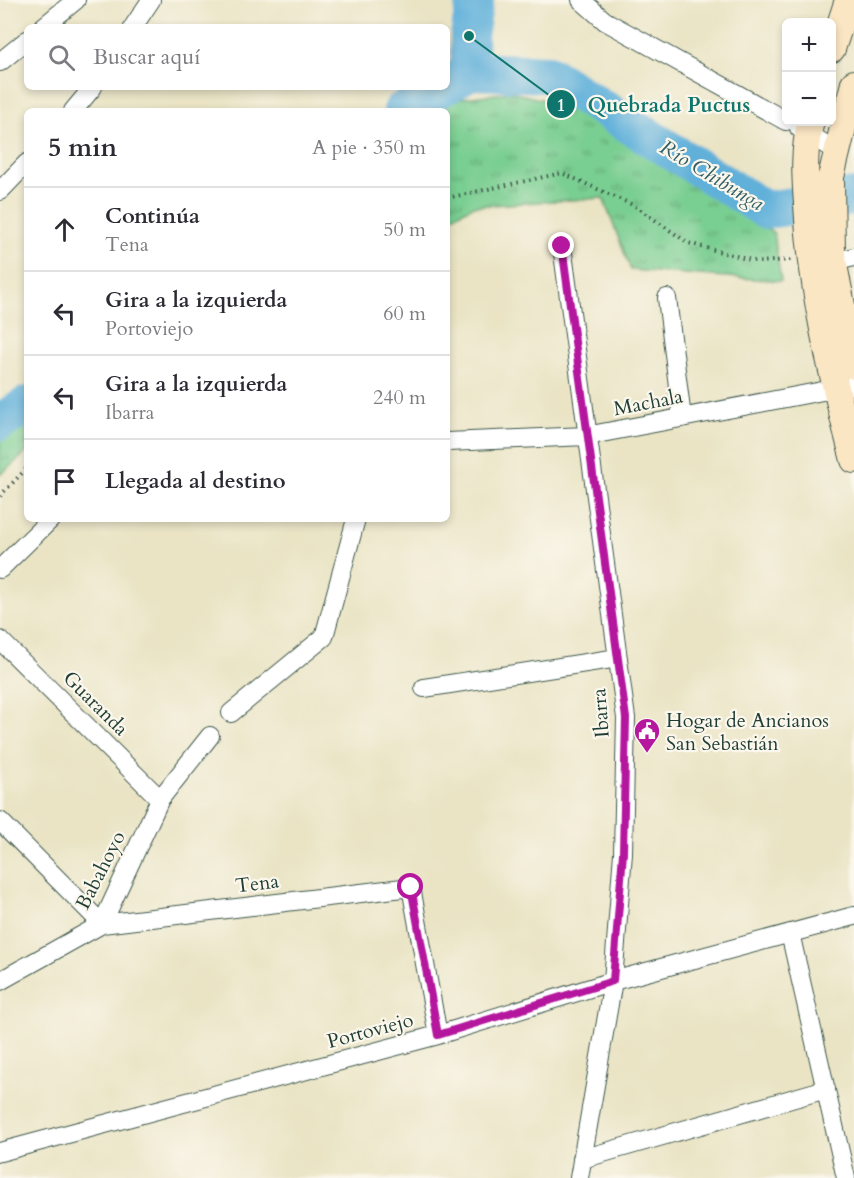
<!DOCTYPE html>
<html lang="es">
<meta charset="utf-8">
<style>
body{margin:0;font-family:Cardo,serif;background:#f2f2f3;color:#2b2b33}
.controls{position:absolute;right:18px;top:18px;display:grid;overflow:hidden;border-radius:9px;box-shadow:0 3px 9px #0003}
.controls button{width:54px;height:54px;display:grid;place-items:center;padding:0;border:0;border-bottom:2px solid #e1e1e2;background:#fff;color:#2b2b33;font:30px sans-serif}
.stop{position:absolute;width:18px;height:18px;margin:-14px;border:4px solid #b5179e;border-radius:50%;background:#fff}
.stop.end{background:#b5179e;border-color:#fff;box-shadow:0 2px 6px #0008}
.list{margin:0;padding:0;list-style:none}
h2{display:flex;justify-content:space-between;align-items:center;height:78px;margin:0;padding:0 24px;font-size:26px}
h2 small{font-size:20px;font-weight:400;color:#7c7c81}
.list li{display:grid;grid-template-columns:39px 1fr auto;gap:18px;align-items:center;box-sizing:border-box;height:84px;padding:0 24px;border-top:2px solid #e1e1e2}
.list b{display:block;font-size:22px;white-space:nowrap}
.list p{margin:0;font-size:20px;white-space:nowrap;color:#7c7c81}
.list em{font-size:20px;font-style:normal;color:#7c7c81}
.icon{flex:none;width:33px;height:33px;fill:none;stroke:currentColor;stroke-width:2;stroke-linecap:round;stroke-linejoin:round}
.map{position:relative;flex:none;width:854px;height:1178px;overflow:hidden}
.search{position:absolute;background:#fff;box-shadow:0 3px 9px #0003;left:24px;top:24px;width:426px;height:66px;display:flex;align-items:center;gap:15px;box-sizing:border-box;padding:0 21px;border-radius:9px;color:#7c7c81;font-size:22px}
.panel{position:absolute;background:#fff;box-shadow:0 3px 9px #0003;left:24px;top:108px;width:426px;height:414px;border-radius:9px}
.map>svg:first-child{display:block}
.grass{fill:url(#grass-tufts);stroke:#4c8662;stroke-width:1.5}
.lines{fill:none;stroke-linecap:round;stroke-linejoin:round}
.river{stroke:#60b0da;stroke-width:38}
.minor-casing{stroke:#3d564a;stroke-width:20}
.secondary-casing{stroke:#3d564a;stroke-width:28}
.path{stroke:#3d564a;stroke-width:4;stroke-dasharray:1.5 4.5;stroke-linecap:butt}
.minor{stroke:#fff;stroke-width:18}
.secondary{stroke:#fbe6c4;stroke-width:26}
.route{stroke:#b5179e;stroke-width:8}
.labels{text-anchor:middle;stroke-width:4.5;stroke-linejoin:round;paint-order:stroke}
.street-label{font-size:20px;fill:#1f3d34;stroke:#fbf7ec}
.poi-label{font-size:20px;fill:#1f3d34;stroke:#fbf7ec;text-anchor:start}
.water-label{font-size:21px;font-style:italic;fill:#326066;stroke:#fbf7ec}
.leader{fill:none;stroke:#0f766e;stroke-width:2}
.callout-dot{fill:#0f766e;stroke:#fbf7ec;stroke-width:2}
.mark-label{font-size:18px;text-anchor:middle;font-weight:bold;fill:#fff}
.callout-label{font-size:21px;text-anchor:middle;font-weight:bold;fill:#0f766e;stroke:#fbf7ec;stroke-width:4.5;stroke-linejoin:round;paint-order:stroke}
</style>
<div class="map">
<svg width="854" height="1178" viewBox="0 0 854 1178">
<defs>
<pattern id="grass-tufts" width="24" height="20" patternUnits="userSpaceOnUse" patternTransform="scale(1.5)"><rect width="24" height="20" fill="#79ce91"/><path d="M3 7l-1-3M5 7V3M7 7l1-3M15 17l-1-3M17 17v-4M19 17l1-3" fill="none" stroke="#63a877"/></pattern>
</defs>
<rect width="100%" height="100%" fill="#fbf7ec"/>
<filter id="ink" filterUnits="userSpaceOnUse"><feTurbulence type="fractalNoise" baseFrequency=".0167" numOctaves="2"/><feDisplacementMap in="SourceGraphic" scale="12" xChannelSelector="R" yChannelSelector="G"/><feConvolveMatrix kernelMatrix="1 2 1 2 8 2 1 2 1" color-interpolation-filters="sRGB"/></filter>
<filter id="wash" filterUnits="userSpaceOnUse"><feTurbulence type="fractalNoise" baseFrequency=".008" numOctaves="4" result="noise"/><feDisplacementMap in="SourceGraphic" scale="24" xChannelSelector="R" yChannelSelector="G"/><feGaussianBlur stdDeviation="1.35" result="paint"/><feColorMatrix in="noise" values="0 0 0 0 0 0 0 0 0 0 0 0 0 0 0 0 0 1.4 0 .05"/><feComposite in="paint" operator="in"/></filter>
<g filter="url(#wash)">
<rect width="100%" height="100%" fill="#eae4c5"/>
<path class="grass" d="M511 92 590 111 686 169 774 234 781 281 631 270 603 198 473 206 447 219V111H434L456 99Z
M27 419V452L0 475V437Z"/>
<g class="lines">
<path class="river" d="M470 71 469 36 475 0
M447 85 470 71 548 74 766 210 854 197
M402 111 443 87
M0 422 27 405"/>
</g>
</g>
<g filter="url(#ink)">
<g class="lines">
<g class="minor-casing">
<path id="minor" d="M581 0 605 21 786 121
M43 27 76 0
M133 27 151 0
M0 62 27 40
M73 111 93 87
M799 128 836 151
M0 191 27 163
M562 246 626 718 623 853 613 981 579 1178
M833 262 854 257
M667 298 682 418
M447 442 586 436 854 385
M0 569 51 519
M0 640 160 799
M424 688 618 658
M231 713 324 637 356 519
M0 821 102 924
M102 924 411 887 438 1035
M790 933 846 1178
M0 981 102 924 160 799 210 736
M0 1152 438 1035 613 981 854 916
M582 1159 826 1089"/>
</g>
<g class="secondary-casing">
<path id="secondary" d="M832 49 848 0
M854 83 831 177 832 255 854 366
M811 122C803 148 805 176 807 204 811 292 832 375 854 460"/>
</g>
<path class="path" d="M447 198 562 173 635 206 688 243 758 262 791 260
M0 496 27 468"/>
<use href="#minor" class="minor"/>
<use href="#secondary" class="secondary"/>
</g>
</g>
<g class="lines" filter="url(#ink)">
<path class="route" d="M411 887 438 1035 613 981 623 853 626 718 562 246"/>
</g>
<defs>
<g id="civic-pin" transform="scale(1.35)"><path d="M0 17L-7.5 6A9.5 9.5 0 1 1 7.5 6Z" fill="#b5179e" stroke="#fbf7ec"/><path d="M-.6-6.5H3V-4.5H.6V-3L4-1V1h2V6H-6V1h2V-1L-.6-3ZM-1.2 2.5V6h2.4V2.5Z" fill="#fff"/></g>
</defs>
<g fill-rule="evenodd">
<use href="#civic-pin" x="647" y="731"/>
</g>
<g class="labels">
<g class="street-label">
<text transform="translate(648 402) rotate(-11)" y="7">Machala</text>
<text transform="translate(96 703) rotate(45)" y="7">Guaranda</text>
<text transform="translate(600 713) rotate(-94)" y="7">Ibarra</text>
<text transform="translate(100 870) rotate(-63)" y="7">Babahoyo</text>
<text transform="translate(257 883) rotate(-7)" y="7">Tena</text>
<text transform="translate(370 1030) rotate(-15)" y="7">Portoviejo</text>
</g>
<g class="poi-label">
<text x="666" y="727">Hogar de Ancianos<tspan x="666" dy="23">San Sebastián</tspan></text>
</g>
<g class="water-label">
<text transform="translate(712 175) rotate(31)" y="7">Río Chibunga</text>
</g>
</g>
<path class="leader" d="M469 36L561 104"/>
<g class="callout-dot">
<circle cx="469" cy="36" r="6"/>
<circle cx="561" cy="104" r="15"/>
</g>
<g class="mark-label">
<text x="561" y="111">1</text>
</g>
<g class="callout-label">
<text x="669" y="112">Quebrada Puctus</text>
</g>
</svg>
<div class="controls">
<button>+</button>
<button>−</button>
</div>
<div class="stop" style="left:411px;top:887px"></div>
<div class="stop end" style="left:562px;top:246px"></div>
<div class="search"><svg class="icon" aria-label="search" viewBox="0 0 24 24"><circle cx="10" cy="10" r="6"/><path d="M15 15l6 6"/></svg>Buscar aquí</div>
<section class="panel">
<h2>5 min<small>A pie · 350 m</small></h2>
<ul class="list">
<li><svg class="icon" aria-label="ahead" viewBox="0 0 24 24"><path d="M12 20V5M6 11l6-6 6 6"/></svg><div><b>Continúa</b><p>Tena</p></div><em>50 m</em></li>
<li><svg class="icon" aria-label="left" viewBox="0 0 24 24"><path d="M17 20v-9H6M10 6l-5 5 5 5"/></svg><div><b>Gira a la izquierda</b><p>Portoviejo</p></div><em>60 m</em></li>
<li><svg class="icon" aria-label="left" viewBox="0 0 24 24"><path d="M17 20v-9H6M10 6l-5 5 5 5"/></svg><div><b>Gira a la izquierda</b><p>Ibarra</p></div><em>240 m</em></li>
<li><svg class="icon" aria-label="arrive" viewBox="0 0 24 24"><path d="M6 21V4h12l-3 4 3 4H6"/></svg><div><b>Llegada al destino</b></div></li>
</ul>
</section>
</div>
